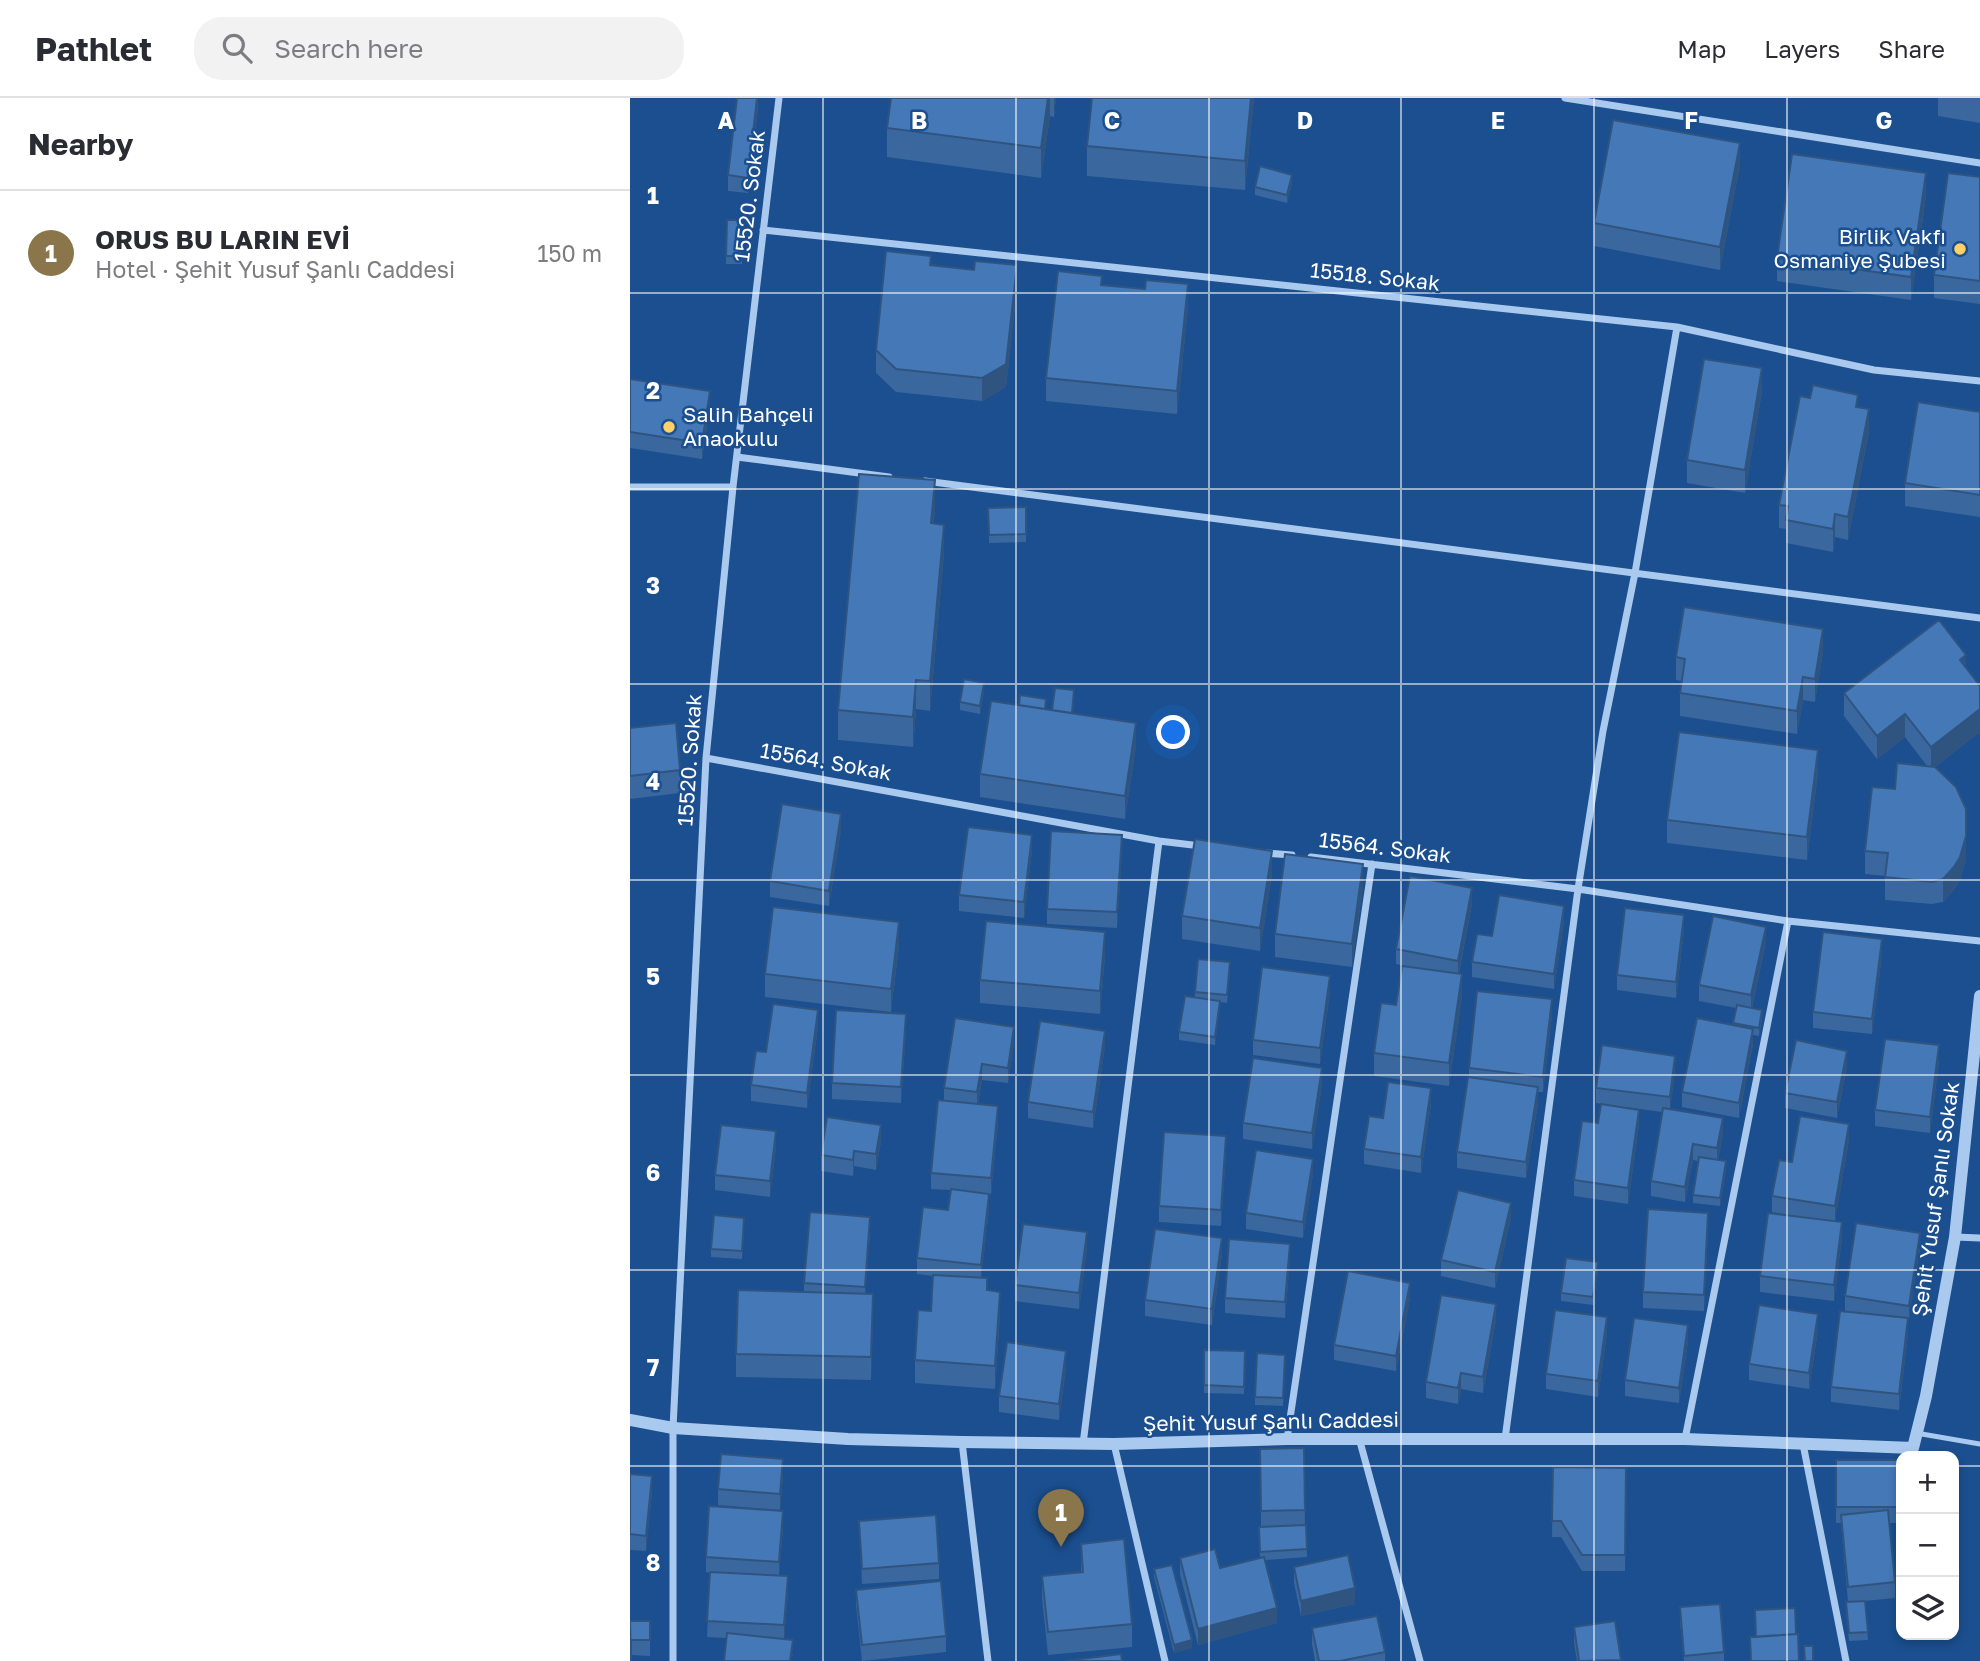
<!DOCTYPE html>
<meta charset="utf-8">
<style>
body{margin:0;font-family:"Golos Text",sans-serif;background:#f2f2f3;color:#2b2b33}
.controls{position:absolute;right:21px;bottom:21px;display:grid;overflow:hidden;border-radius:14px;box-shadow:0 4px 10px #0003}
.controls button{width:63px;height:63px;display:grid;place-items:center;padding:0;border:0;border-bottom:2px solid #e1e1e2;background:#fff;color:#2b2b33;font:35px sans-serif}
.you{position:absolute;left:544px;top:635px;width:24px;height:24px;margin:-18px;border:5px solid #fff;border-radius:50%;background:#1a73e8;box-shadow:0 0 0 10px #1a73e833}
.badge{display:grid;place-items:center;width:46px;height:46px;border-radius:50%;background:#8a764a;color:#fff;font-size:23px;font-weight:700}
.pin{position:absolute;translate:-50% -58px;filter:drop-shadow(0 2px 4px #0008)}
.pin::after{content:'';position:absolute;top:37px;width:24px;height:21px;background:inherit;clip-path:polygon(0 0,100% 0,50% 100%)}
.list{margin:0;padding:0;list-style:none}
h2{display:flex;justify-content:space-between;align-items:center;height:91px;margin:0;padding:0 28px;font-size:30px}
h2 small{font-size:23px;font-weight:400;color:#7c7c81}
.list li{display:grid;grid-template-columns:46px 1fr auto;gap:21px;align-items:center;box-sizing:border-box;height:126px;padding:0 28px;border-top:2px solid #e1e1e2}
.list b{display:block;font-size:26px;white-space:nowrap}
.list p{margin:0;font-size:23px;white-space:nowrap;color:#7c7c81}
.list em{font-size:23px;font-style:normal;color:#7c7c81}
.icon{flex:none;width:38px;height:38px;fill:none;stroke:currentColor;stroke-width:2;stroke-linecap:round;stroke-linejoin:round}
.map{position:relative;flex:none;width:1350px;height:1563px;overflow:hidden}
header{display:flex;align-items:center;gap:42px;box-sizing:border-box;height:98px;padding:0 35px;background:#fff;border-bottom:2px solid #e1e1e2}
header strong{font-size:33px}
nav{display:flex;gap:38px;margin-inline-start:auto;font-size:24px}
.search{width:490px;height:63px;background:#f2f2f3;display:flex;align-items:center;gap:18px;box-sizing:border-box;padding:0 24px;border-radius:28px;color:#7c7c81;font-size:26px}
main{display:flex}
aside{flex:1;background:#fff}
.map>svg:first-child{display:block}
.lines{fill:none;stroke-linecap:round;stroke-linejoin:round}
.service{stroke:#a9c9ee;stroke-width:5}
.minor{stroke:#a9c9ee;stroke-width:7}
.tertiary{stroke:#a9c9ee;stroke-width:12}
.wall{fill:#3a679d}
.shaded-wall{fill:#305480}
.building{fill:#4478b7;stroke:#305480;stroke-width:2}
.grid{fill:none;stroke:#fff;stroke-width:2;stroke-opacity:0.55}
.poi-dot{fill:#ffd166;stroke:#1b4f8f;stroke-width:2.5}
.labels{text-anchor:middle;stroke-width:5;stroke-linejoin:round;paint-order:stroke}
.street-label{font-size:21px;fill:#fff;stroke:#1b4f8f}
.poi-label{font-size:21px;fill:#fff;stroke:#1b4f8f;text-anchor:end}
.grid-label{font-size:23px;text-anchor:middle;font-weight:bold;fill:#fff;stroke:#1b4f8f;stroke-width:5;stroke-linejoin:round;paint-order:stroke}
</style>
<header>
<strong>Pathlet</strong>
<div class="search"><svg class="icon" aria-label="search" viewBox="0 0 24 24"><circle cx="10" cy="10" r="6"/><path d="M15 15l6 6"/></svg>Search here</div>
<nav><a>Map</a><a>Layers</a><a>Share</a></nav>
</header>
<main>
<aside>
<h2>Nearby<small></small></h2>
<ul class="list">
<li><span class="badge">1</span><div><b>ORUS BU LARIN EVİ</b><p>Hotel · Şehit Yusuf Şanlı Caddesi</p></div><em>150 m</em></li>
</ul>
</aside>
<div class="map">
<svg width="1350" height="1563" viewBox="0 0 1350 1563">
<rect width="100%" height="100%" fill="#1b4f8f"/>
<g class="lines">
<path class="service" d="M1286 1335 1350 1346"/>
<path class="minor" d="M935 0 1350 65
M133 132 1047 229 1244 272 1350 283
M107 359 259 379
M295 383 1350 520
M0 389H103
M76 660 529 743 571 748
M635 755 662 757
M681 759 948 791 1158 823 1350 843
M1325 1139 1350 1140
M729 1340 790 1563
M657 1341 742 766
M875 1341 948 791 973 633 1005 475 1047 229
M1055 1341 1158 823
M332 1344 358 1563
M453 1346 529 743
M484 1346 535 1563
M1173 1346 1216 1563
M43 1563V1330L76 660 103 389 149 0"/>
<path class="tertiary" d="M0 1322 43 1330 218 1341 332 1344 484 1346 657 1341H1055L1283 1350 1296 1298 1325 1139 1350 898"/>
</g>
<path class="wall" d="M128 0V11L118 95 98 93V77Z
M261 0H426L424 19 420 18 411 80 257 59V30Z
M624 0 615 92 457 78V48Z
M1308 0H1350V25L1308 18Z
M1110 67 1090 172 964 148V125Z
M1350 79V206L1304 200V177Z
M662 85 657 105 625 97V89Z
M1296 98 1281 202 1147 183V160Z
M97 122H113L112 166H96Z
M301 167 387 190 376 289 352 303 266 294 246 275V252Z
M472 187 515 191 558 209 547 316 416 303V280Z
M0 281 80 308 72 361 0 350Z
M1132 293 1115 395 1057 385V362Z
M1228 309 1239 334 1218 442 1205 439 1203 454 1156 445V431L1149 430V407Z
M1350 314V419L1275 408V385Z
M396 409V444L359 445 358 410Z
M305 412 303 426 314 456 300 613 286 611 283 649 208 642V612Z
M1193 554 1185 604 1173 602 1167 636 1050 618V595L1052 583 1046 582V559Z
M1336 570 1350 588V634L1305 669 1336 761 1330 782 1324 792 1313 804 1302 806 1255 802V778L1235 776V753L1265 691 1297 668 1275 639 1247 661 1214 618V595Z
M354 593 350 616 330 612V604Z
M444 599 443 615 506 648 495 721 350 699V676L416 611 422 612Z
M0 630 50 672V695L0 701Z
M1188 675 1177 762 1037 745V722Z
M211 732 199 808 140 799V783Z
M402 752 394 820 329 813V797Z
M492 752 487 830 417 826V811Z
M642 776 630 853 552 841V818Z
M733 789 722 869 645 859V836Z
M842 806 829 875 832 899 819 988 744 978V955L782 869 766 866V851Z
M934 823 924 891 842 879V864L862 838Z
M1054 832 1046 900 987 892V877Z
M1136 844 1122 910 1132 920 1129 938 1123 937V946L1109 1020 1052 1009V994L1103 927 1106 910 1069 903V887Z
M269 847 261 914 135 899V876Z
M475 857 470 916 350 905V882Z
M1252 857 1242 936 1183 930V914Z
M600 872 597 905 590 904 585 947 549 942V934L565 899V894Z
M700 894 690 966 623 957V942Z
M922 917 913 994H908V1005L896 1080 827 1070V1054L839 979V970Z
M188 928 177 1010 121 1003V987L136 954Z
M276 932 271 1005 202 1001V985Z
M384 944 378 985 352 982 348 1006 368 1024 361 1096 354 1095 359 1111 351 1180 370 1216 365 1291 285 1285V1262L301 1213 303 1178 287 1176V1160L318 1112 320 1092 301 1091V1075L314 1003V990Z
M475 948 463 1030 398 1020V1004Z
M1309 963 1300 1035 1245 1028V1012Z
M1217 968 1207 1020 1155 1010V995Z
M1045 973 1040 1011 1093 1036 1088 1062 1096 1071 1090 1108 1063 1105V1097L1068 1063 1063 1062 1055 1104 1021 1098V1083L1032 1014 966 1005V990Z
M692 986 682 1051 613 1041V1025Z
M801 1006 791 1075 734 1066V1051L753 1020Z
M968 1025 1009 1027 998 1106 944 1098V1082Z
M1219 1042 1205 1123 1212 1139 1204 1203 1130 1194V1178L1178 1120 1142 1114V1098L1162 1064Z
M251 1043 246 1072 224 1068 223 1078 191 1073V1057Z
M146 1049 140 1099 85 1092V1077Z
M596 1054 591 1128 529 1124V1108Z
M683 1076 673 1140 616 1131V1115Z
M881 1120 865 1190 811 1178V1162Z
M114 1128 112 1161 81 1159V1151Z
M1078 1130 1074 1213 1013 1210V1194Z
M240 1135 235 1196 243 1219 241 1282 106 1279V1256L174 1194V1185Z
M457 1150 449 1211 385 1203V1187Z
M1290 1150 1278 1224V1236L1269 1312 1201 1304V1289L1215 1213V1198Z
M592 1156 582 1227 515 1218V1202Z
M660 1161 655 1220 595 1215V1200Z
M968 1172 963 1207 931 1203V1195Z
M780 1200 766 1273 704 1262V1247Z
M866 1222 853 1295 831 1291 828 1306 796 1300V1284Z
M1188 1232 1179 1291 1119 1282V1266Z
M977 1235 968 1299 916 1291V1276Z
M1058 1243 1049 1305 995 1298V1282Z
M574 1252 615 1253 614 1296 574 1295Z
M655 1265 653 1308 625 1307V1299Z
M436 1269 429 1322 369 1314V1298Z
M674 1350 675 1427H676L677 1459 635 1462 647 1525 568 1547 550 1476V1460L590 1470 630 1460 629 1429 662 1428H631L630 1351Z
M1206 1362H1267V1425H1259L1265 1484V1500L1235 1503 1238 1542 1219 1543 1216 1512V1504H1218L1211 1425H1206Z
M923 1369 996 1370 995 1473H952L931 1439H922Z
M0 1376 22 1394 16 1453 0 1452Z
M153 1377 150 1412 88 1407V1391Z
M229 1423 309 1465V1481L232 1486Z
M153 1429 149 1478 158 1494 154 1541 163 1558 96 1540 77 1539 80 1475 76 1474V1459Z
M451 1446 502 1526V1549L418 1557 412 1501V1478L451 1474Z
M664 1469 725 1506 671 1518 664 1485Z
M524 1471 562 1550 544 1555 524 1479Z
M226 1492 316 1538V1554L232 1563 226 1507Z
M1050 1509 1094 1554V1563H1054L1050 1524Z
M0 1523H20V1558L1 1557Z
M985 1523 991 1563H947L944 1545V1529Z
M682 1530 755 1554V1563H685L682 1546Z"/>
<path class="shaded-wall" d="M127 0 128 11 118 95V80Z
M418 0H420V18L411 80V50Z
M424 0H426L424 19Z
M621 0H624L615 92V63Z
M1110 45V67L1090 172V149Z
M1296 75V98L1281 202V179Z
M662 77V85L657 105V97Z
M387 167V190L376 289 352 303V280Z
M558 186V209L547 316V293Z
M1132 270V293L1115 395V372Z
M80 293V308L72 361V345Z
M1239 311V334L1218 442V419Z
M305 382V412L301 455V425Z
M1205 416V439L1203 454V431Z
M314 427V456L300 613V583Z
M1193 531V554L1185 604V581Z
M1336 557V580L1330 562Z
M1173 579V602L1167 636V613Z
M286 582V611L283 649V619Z
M354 585V593L350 616V608Z
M1350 611V634L1301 672V649Z
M1275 616V639L1247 661V638Z
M506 625V648L495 721V698Z
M1188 652V675L1177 762V739Z
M211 716V732L199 808V793Z
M402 737V752L394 820V804Z
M492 737V752L487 830V814Z
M1336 738V761L1330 782 1324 792 1313 804V781Z
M642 753V776L630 853V830Z
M733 766V789L722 869V846Z
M842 790V806L828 878V863Z
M934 808V823L924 891V876Z
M1054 817V832L1046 900V884Z
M269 824V847L261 914V891Z
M1136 829V844L1121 913V897Z
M475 834V857L470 916V893Z
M1252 841V857L1242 936V921Z
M832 876V899L819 988V965Z
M700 878V894L690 966V950Z
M922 901V917L913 994V979Z
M590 903V911L585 947V939Z
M188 912V928L177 1010V995Z
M1132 912V920L1129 938V930Z
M276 916V932L271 1005V989Z
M384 929V944L378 985V970Z
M1123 931V946L1109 1020V1005Z
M475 933V948L463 1030V1014Z
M1309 947V963L1300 1035V1019Z
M1217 953V968L1207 1020V1004Z
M1045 958V973L1040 1015V999Z
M352 966V982L347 1010V994Z
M692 970V986L682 1051V1035Z
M908 989V1005L896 1080V1064Z
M801 990V1006L791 1075V1059Z
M368 1008V1024L361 1096V1080Z
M1009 1012V1027L998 1106V1090Z
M1093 1020V1036L1087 1066V1050Z
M1219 1026V1042L1205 1124V1108Z
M251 1027V1043L246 1072V1056Z
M146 1033V1049L140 1099V1083Z
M596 1038V1054L591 1128V1112Z
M1063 1046V1062L1055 1104V1089Z
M224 1053V1068L223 1078V1062Z
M683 1061V1076L673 1140V1124Z
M1096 1063V1071L1090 1108V1100Z
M359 1096V1111L351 1183V1167Z
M881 1105V1120L865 1190V1174Z
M1078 1115V1130L1074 1213V1197Z
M240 1119V1135L235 1205V1189Z
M1212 1124V1139L1204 1203V1187Z
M457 1134V1150L449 1211V1195Z
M1290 1135V1150L1279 1224V1208Z
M592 1140V1156L582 1227V1211Z
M660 1146V1161L655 1220V1204Z
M968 1164V1172L963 1207V1199Z
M780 1185V1200L766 1273V1258Z
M370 1194V1216L365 1291V1268Z
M243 1196V1219L241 1282V1259Z
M866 1206V1222L853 1295V1279Z
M1188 1216V1232L1179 1291V1275Z
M977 1219V1235L968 1299V1283Z
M1278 1220V1236L1269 1312V1296Z
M1058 1227V1243L1049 1305V1290Z
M436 1253V1269L429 1322V1306Z
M831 1275V1291L828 1306V1290Z
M153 1361V1377L150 1412V1396Z
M22 1378V1394L16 1453V1438Z
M153 1413V1429L149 1480V1464Z
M158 1478V1494L154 1543V1527Z
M725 1490V1506L671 1518V1503Z
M647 1510V1525L568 1547V1531Z
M562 1542V1550L544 1555V1547Z"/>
<path class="building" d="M107 0H127L118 80 98 77Z
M261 0H418L411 50 257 30Z
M462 0H621L615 63 457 48Z
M983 22 1110 45 1090 149 964 125Z
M1162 56 1296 75 1281 179 1147 160Z
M630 68 662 77 657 97 625 89Z
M1318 75 1350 79V183L1304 177Z
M97 122H113L112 158H96Z
M256 153 301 158 300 167 344 172 345 163 387 167 376 266 352 280 266 271 246 252Z
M428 173 472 178 471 187 515 191 516 182 558 186 547 293 416 280Z
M1074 261 1132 270 1115 372 1057 362Z
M0 281 80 293 72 345 0 334Z
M1183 287 1228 297 1226 309 1239 311 1218 419 1205 416 1203 431 1156 422 1158 408 1149 407 1170 298 1180 300Z
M1288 304 1350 314V397L1275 385Z
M229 376 305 382 301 425 314 427 300 583 286 582 283 619 208 612Z
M396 409V436L359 437 358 410Z
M1054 509 1193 531 1185 581 1173 579 1167 613 1050 595 1055 561 1046 559Z
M1309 522 1336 557 1330 562 1350 588V611L1301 649 1275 616 1247 638 1214 595Z
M334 581 354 585 350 608 330 604Z
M425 590 444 592 442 615 422 612Z
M390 597 416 601 415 611 389 607Z
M361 603 506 625 495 698 350 676Z
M46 625 50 672 0 678V630Z
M1049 634 1188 652 1177 739 1037 722Z
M1267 665 1305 669 1326 689 1336 711V738L1330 759 1324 769 1313 781 1302 784 1255 779 1258 755 1235 753 1242 689 1265 691Z
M152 706 211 716 199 793 140 783Z
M338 729 402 737 394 804 329 797Z
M421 733 492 737 487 814 417 811Z
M565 741 642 753 630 830 552 818Z
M655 756 733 766 722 846 645 836Z
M780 778 842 790 828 863 766 851Z
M869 797 934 808 924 876 842 864 847 836 862 838Z
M143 809 269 824 261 891 135 876Z
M995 810 1054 817 1046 884 987 877Z
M1083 818 1136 829 1121 897 1069 887Z
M356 823 475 834 470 893 350 882Z
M1193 834 1252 841 1242 921 1183 914Z
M568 861 600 864 597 897 565 894Z
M772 868 832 876 819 965 744 955 751 905 766 907Z
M632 869 700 878 690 950 623 942Z
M847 893 922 901 913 979 839 970Z
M555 898 590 903 585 939 549 934Z
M143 906 188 912 177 995 121 987 126 953 136 954Z
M1107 907 1132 912 1129 930 1103 925Z
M206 912 276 916 271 989 202 985Z
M325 920 384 929 378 970 352 966 347 994 314 990Z
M1067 920 1123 931 1109 1005 1052 994Z
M410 923 475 933 463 1014 398 1004Z
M1255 941 1309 947 1300 1019 1245 1012Z
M1166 942 1217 953 1207 1004 1155 995Z
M972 947 1045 958 1040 999 966 990Z
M623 960 692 970 682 1035 613 1025Z
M838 979 908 989 896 1064 827 1054Z
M758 984 801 990 791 1059 734 1051 739 1018 753 1020Z
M308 1002 368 1008 361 1080 301 1075Z
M971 1006 1009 1012 998 1090 944 1082 952 1023 968 1025Z
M1033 1010 1093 1020 1087 1050 1063 1046 1055 1089 1021 1083Z
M1170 1018 1219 1026 1205 1108 1142 1098 1149 1062 1162 1064Z
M197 1019 251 1027 246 1056 224 1053 223 1062 191 1057Z
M91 1027 146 1033 140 1083 85 1077Z
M534 1034 596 1038 591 1112 529 1108Z
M626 1052 683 1061 673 1124 616 1115Z
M1069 1059 1096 1063 1090 1100 1063 1097Z
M321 1091 359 1096 351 1167 287 1160 293 1109 318 1112Z
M828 1092 881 1105 865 1174 811 1162Z
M1018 1111 1078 1115 1074 1197 1013 1194Z
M180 1114 240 1119 235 1189 174 1185Z
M1138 1115 1212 1124 1204 1187 1130 1178Z
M84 1117 114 1120 112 1153 81 1151Z
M1226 1125 1290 1135 1279 1208 1215 1198Z
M393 1126 457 1134 449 1195 385 1187Z
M525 1131 592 1140 582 1211 515 1202Z
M599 1141 660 1146 655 1204 595 1200Z
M936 1160 968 1164 963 1199 931 1195Z
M718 1173 780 1185 766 1258 704 1247Z
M303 1177 357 1180V1192L370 1194 365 1268 285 1262 288 1212 301 1213Z
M108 1192 243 1196 241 1259 106 1256Z
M811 1197 866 1206 853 1279 831 1275 828 1290 796 1284Z
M1129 1207 1188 1216 1179 1275 1119 1266Z
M925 1212 977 1219 968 1283 916 1276Z
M1210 1213 1278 1220 1269 1296 1201 1289Z
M1004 1220 1058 1227 1049 1290 995 1282Z
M377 1244 436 1253 429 1306 369 1298Z
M574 1252 615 1253 614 1289 574 1287Z
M627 1255 655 1257 653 1300 625 1299Z
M674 1350 675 1412 631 1413 630 1351Z
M91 1356 153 1361 150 1396 88 1391Z
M1206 1362H1267V1409H1206Z
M923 1369 996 1370 995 1457H952L931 1423H922Z
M0 1376 22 1378 16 1438 0 1436Z
M79 1408 153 1413 149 1464 76 1459Z
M1258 1412 1265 1484 1218 1489 1211 1417Z
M306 1417 309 1465 232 1471 229 1423Z
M676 1427 677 1451 630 1454 629 1429Z
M494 1441 502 1526 418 1534 412 1478 453 1474 451 1446Z
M585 1451 590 1470 634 1459 647 1510 568 1531 550 1460Z
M718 1457 725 1490 671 1503 664 1469Z
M542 1467 562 1542 544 1547 524 1471Z
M80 1474 158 1478 154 1527 77 1523Z
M311 1483 316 1538 232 1547 226 1492Z
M1235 1503 1238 1534 1219 1535 1216 1504Z
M1090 1506 1094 1554 1054 1558 1050 1509Z
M1165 1510 1166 1536 1126 1539 1125 1512Z
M747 1518 755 1554 710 1563H689L682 1530Z
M0 1523H20V1542H1V1563Z
M985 1523 991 1562 949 1563 944 1529Z
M97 1535 163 1542 160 1563H94Z
M1168 1536 1169 1563H1121L1120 1539Z
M1174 1548H1183V1563H1175Z
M491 1556 492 1563H435Z"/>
<path class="grid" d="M193 0V1563M386 0V1563M579 0V1563M771 0V1563M964 0V1563M1157 0V1563M0 195H1350M0 391H1350M0 586H1350M0 782H1350M0 977H1350M0 1172H1350M0 1368H1271M1324 1368H1350"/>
<g class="poi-dot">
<circle cx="1330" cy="151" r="7"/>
<circle cx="39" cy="329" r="7"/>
</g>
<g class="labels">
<g class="street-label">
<text transform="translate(120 98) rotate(-83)" y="7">15520. Sokak</text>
<text transform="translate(745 179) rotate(6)" y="7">15518. Sokak</text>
<text transform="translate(60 662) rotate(-86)" y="7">15520. Sokak</text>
<text transform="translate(196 664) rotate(10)" y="7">15564. Sokak</text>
<text transform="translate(755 750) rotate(7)" y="7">15564. Sokak</text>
<text transform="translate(1306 1101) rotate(-82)" y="7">Şehit Yusuf Şanlı Sokak</text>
<text transform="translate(641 1324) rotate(-1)" y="7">Şehit Yusuf Şanlı Caddesi</text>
</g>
<g class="poi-label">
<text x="1316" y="146">Birlik Vakfı<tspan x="1316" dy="24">Osmaniye Şubesi</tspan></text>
<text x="53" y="324" text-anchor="start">Salih Bahçeli<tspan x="53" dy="24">Anaokulu</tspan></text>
</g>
</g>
<g class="grid-label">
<text x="96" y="31">A</text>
<text x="289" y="31">B</text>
<text x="482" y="31">C</text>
<text x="675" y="31">D</text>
<text x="868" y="31">E</text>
<text x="1061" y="31">F</text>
<text x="1254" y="31">G</text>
<text x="23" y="106">1</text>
<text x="23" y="301">2</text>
<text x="23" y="496">3</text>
<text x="23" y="692">4</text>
<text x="23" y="887">5</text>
<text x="23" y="1083">6</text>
<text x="23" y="1278">7</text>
<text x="23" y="1473">8</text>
</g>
</svg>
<div class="controls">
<button>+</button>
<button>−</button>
<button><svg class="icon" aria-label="layers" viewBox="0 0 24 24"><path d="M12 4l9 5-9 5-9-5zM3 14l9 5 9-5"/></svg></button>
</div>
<div class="you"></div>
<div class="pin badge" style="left:431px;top:1449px">1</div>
</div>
</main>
